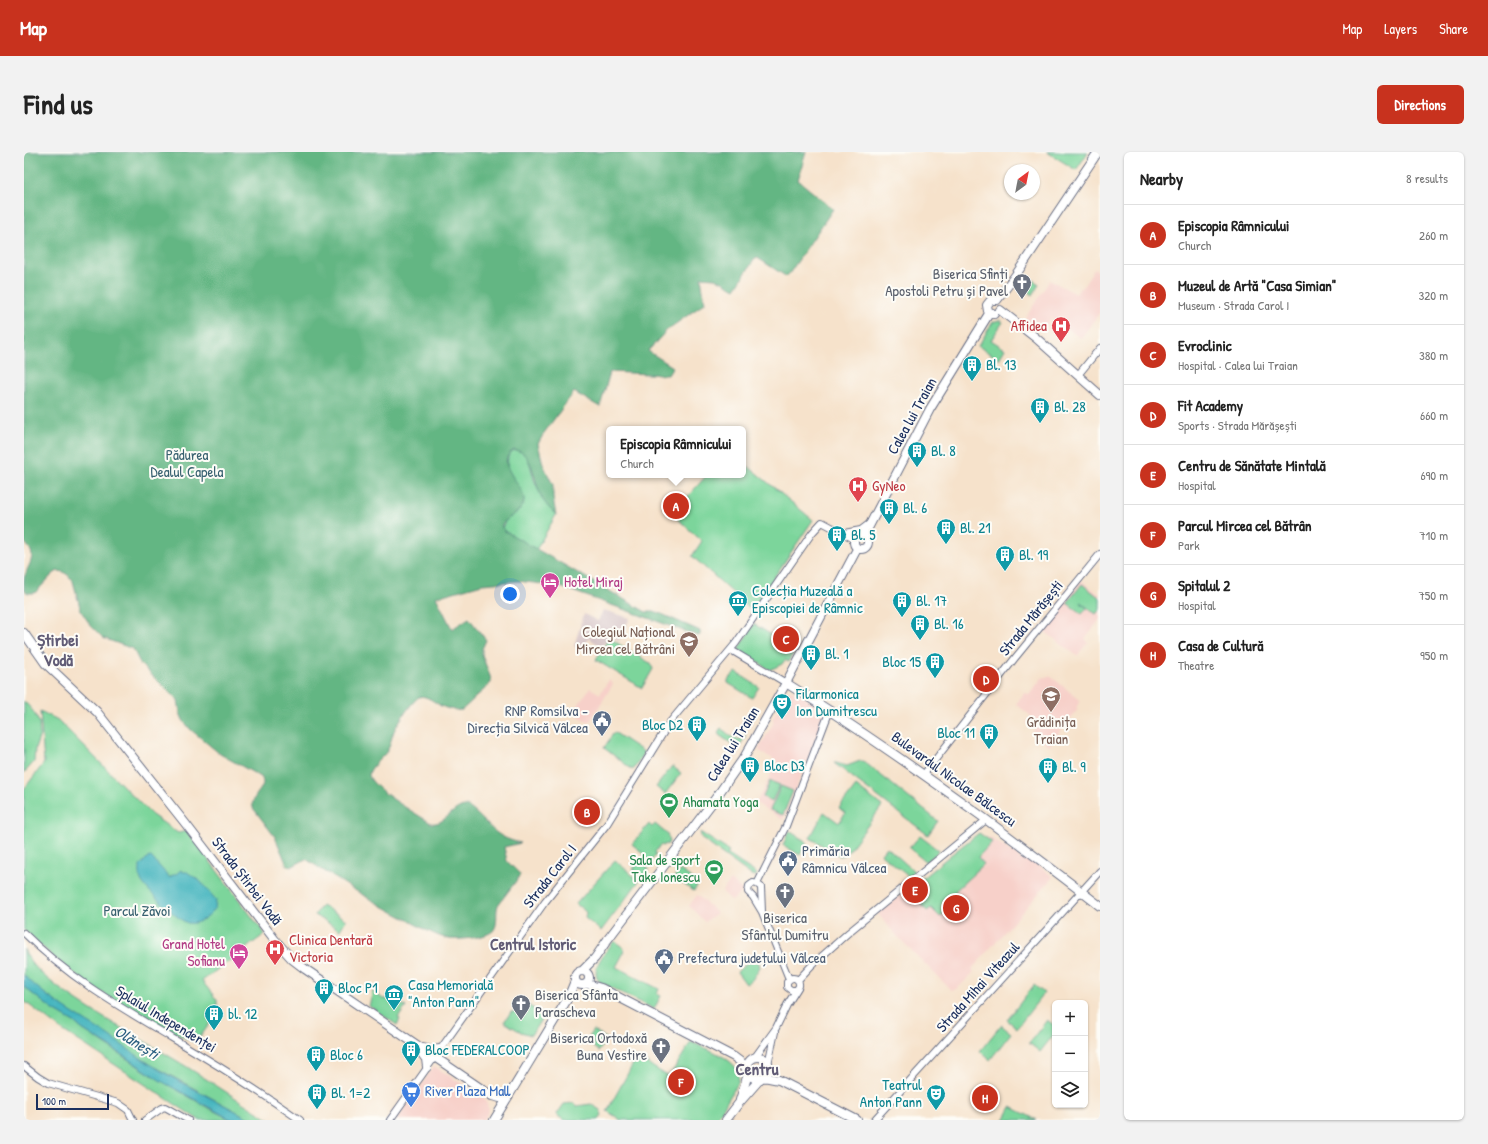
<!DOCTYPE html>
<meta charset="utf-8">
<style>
body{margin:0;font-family:"Patrick Hand",sans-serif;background:#f2f2f2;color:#222}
.controls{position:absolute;right:12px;bottom:12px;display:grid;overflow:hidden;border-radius:6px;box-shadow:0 1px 3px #0004}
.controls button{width:36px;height:36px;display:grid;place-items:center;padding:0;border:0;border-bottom:1px solid #e0e0e0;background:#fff;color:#222;font:20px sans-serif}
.compass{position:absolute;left:980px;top:12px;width:36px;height:36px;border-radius:50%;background:#fff;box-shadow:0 1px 3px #0004;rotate:32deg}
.scale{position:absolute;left:12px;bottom:10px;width:73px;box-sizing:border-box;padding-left:4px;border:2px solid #1b2f5e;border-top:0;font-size:11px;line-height:14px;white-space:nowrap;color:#1b2f5e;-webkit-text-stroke:3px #fdfcf7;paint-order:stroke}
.you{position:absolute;left:486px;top:442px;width:14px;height:14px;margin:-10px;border:3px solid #fff;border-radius:50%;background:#1a73e8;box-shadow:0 0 0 6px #1a73e833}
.badge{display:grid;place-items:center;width:26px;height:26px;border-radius:50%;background:#c8321e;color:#fff;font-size:13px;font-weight:700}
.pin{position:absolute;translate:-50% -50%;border:2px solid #fff;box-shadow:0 1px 4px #0006}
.popup{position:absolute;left:582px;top:274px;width:140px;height:52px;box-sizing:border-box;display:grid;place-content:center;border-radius:6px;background:#fff;filter:drop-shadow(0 1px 3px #0005);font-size:13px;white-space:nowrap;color:#767676}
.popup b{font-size:15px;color:#222}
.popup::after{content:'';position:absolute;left:50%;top:100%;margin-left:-8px;border:8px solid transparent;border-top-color:#fff}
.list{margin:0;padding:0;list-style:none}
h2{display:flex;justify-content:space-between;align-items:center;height:52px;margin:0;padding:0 16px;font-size:17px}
h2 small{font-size:13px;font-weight:400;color:#767676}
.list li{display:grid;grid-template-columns:26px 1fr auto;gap:12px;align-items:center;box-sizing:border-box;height:60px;padding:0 16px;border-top:1px solid #e0e0e0}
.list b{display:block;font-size:15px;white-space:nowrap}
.list p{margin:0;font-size:13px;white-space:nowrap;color:#767676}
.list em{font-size:13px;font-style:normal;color:#767676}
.icon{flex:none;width:22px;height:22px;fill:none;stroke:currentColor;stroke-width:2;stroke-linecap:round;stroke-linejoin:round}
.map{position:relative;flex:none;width:1076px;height:968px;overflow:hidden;border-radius:6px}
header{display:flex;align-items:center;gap:24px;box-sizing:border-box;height:56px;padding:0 20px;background:#c8321e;color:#fff}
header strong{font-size:19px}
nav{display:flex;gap:22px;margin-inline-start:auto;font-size:14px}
.intro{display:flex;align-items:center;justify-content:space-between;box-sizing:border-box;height:96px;padding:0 24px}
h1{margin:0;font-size:28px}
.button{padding:10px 18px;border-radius:6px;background:#c8321e;color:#fff;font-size:14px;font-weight:700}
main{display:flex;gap:24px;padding:0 24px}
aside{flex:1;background:#fff;border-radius:6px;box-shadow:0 1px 3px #0004}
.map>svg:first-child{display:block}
.built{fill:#f7d0c9}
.industrial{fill:#d2bec1}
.green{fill:#7bd59b;stroke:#4b827c}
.forest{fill:#64b683;stroke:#407270}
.water{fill:#47b6bf;stroke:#31728e}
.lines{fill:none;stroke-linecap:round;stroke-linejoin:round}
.minor-casing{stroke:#686e84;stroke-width:8}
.major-casing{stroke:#686e84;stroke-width:10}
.minor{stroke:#fff;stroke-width:6}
.major{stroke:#fff;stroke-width:8}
.labels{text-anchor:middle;stroke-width:4;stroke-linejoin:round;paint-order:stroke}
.worship-label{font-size:15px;fill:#5b616d;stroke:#fdfcf7;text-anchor:end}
.health-label{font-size:15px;fill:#be3a42;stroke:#fdfcf7;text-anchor:start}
.culture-label{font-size:15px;fill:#0d838f;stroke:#fdfcf7;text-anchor:start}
.street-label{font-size:15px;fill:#1b2f5e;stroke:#fdfcf7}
.park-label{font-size:15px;fill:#386170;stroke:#fdfcf7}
.hotel-label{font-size:15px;fill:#b23c85;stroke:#fdfcf7;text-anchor:start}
.education-label{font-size:15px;fill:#785e54;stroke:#fdfcf7;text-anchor:end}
.service-label{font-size:15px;fill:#4e5e75;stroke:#fdfcf7;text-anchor:start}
.leisure-label{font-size:15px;fill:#27864d;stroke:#fdfcf7;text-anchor:start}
.shop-label{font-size:15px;fill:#366cbe;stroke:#fdfcf7;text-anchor:start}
.neighbourhood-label{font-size:16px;font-weight:bold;fill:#615c76;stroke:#fdfcf7}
.water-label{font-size:16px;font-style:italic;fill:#2a5e80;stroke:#fdfcf7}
.quarter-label{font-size:17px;font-weight:bold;fill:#615c76;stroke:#fdfcf7}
</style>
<header>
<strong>Map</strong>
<nav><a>Map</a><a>Layers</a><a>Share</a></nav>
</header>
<div class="intro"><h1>Find us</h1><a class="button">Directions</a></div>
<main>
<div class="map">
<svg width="1076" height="968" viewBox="0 0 1076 968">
<rect width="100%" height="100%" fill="#fdfcf7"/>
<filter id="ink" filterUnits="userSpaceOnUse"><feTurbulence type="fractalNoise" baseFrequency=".025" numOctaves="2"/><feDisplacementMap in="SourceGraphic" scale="8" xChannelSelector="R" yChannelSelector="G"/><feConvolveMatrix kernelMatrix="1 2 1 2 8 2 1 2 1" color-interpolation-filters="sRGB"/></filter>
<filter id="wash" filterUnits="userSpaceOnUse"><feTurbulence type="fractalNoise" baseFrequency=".012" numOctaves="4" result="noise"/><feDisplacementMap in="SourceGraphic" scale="16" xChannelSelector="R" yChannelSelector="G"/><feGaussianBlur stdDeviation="0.9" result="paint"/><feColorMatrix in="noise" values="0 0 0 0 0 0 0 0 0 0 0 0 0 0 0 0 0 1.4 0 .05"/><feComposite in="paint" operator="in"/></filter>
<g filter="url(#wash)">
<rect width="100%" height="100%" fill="#f6e2cb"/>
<path class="built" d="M1071 116 1076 122V160L1057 186 1027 166 1018 179 1002 169V165L1026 128 1052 142 1056 136 1059 135Z
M1057 428 1076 443V467L1061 487 1064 490 1053 504 1019 478Z
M1025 524 1029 526 1057 549 1052 555 1054 557 1025 594 1008 581 1011 577 1002 570 1007 564 992 552 1001 540 1005 543 1018 526Z
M585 528 589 532 565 571 549 560 566 536 576 542Z
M769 538 801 559 802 562 759 668 732 651 745 627 752 609 734 598 750 570 748 568 764 539Z
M955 681 964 686 966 685 999 708 1003 704 1029 725 948 817 950 820 933 837 927 838 873 784 854 762 929 700Z
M707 728 717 737 718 740 708 749 698 739Z
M673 743 693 761 681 770 665 754Z
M410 914 461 947 465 958 460 968H372L395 937Z"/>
<path class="industrial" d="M579 458 606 466 595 489 586 484 577 495 565 486 555 498 550 494 560 462 574 469Z"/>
<path class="green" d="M1023 0H1064L1052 18Z
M998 121 1015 132 1009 143 992 132Z
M975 168 979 170 967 188 981 197 975 207 954 194 969 170Z
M490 298C508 299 506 320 512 332 517 343 523 354 532 363L512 398 481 379 478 376 481 369 497 357 483 314 484 305 486 300Z
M719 310 789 368 728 458 668 404 678 389 648 362 683 323H719Z
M1058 432 1076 446V457L1072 462 1056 450 1063 456 1058 462 1043 451Z
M730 472 771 498 764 510 761 508 758 512 746 518 714 497Z
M585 486 626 511 629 517 618 536 572 508Z
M712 520 735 535 728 546 704 531V528Z
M0 549 9 559 15 570 16 583 11 597 10 610 0 621Z
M16 559 34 568 114 649 128 663 154 681 163 679 241 782 178 829 193 848V861L172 891C117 865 71 841 25 801 17 793 7 786 0 778V637L20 611Z
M697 576 709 586 710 585 715 588 717 584H722L714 596 695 583 694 580Z
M590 580 620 600 609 618 580 596Z
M836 609H839L914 669 904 683 810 611H812L823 614Z
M648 614 657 621 641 642 632 635Z
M746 629 756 633 748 649 739 645Z
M757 634 769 639 759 663 746 658Z
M832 634 858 654 824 700 820 703 816 704 786 686 800 660 815 671 821 661 815 656Z
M625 672 628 675 631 672 643 682 646 689 643 693 641 692 640 694 637 693 631 700 632 703 623 714 624 718 618 725 609 717 621 703 608 692Z
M765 679 783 690 776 703 759 693Z
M676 680 705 699 703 702 733 722 732 724 727 723 678 687Z
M955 681 968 690 954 705 960 712 931 739 934 743 919 756 922 760 916 765 907 756 903 759 885 737 929 701Z
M896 684 914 698 913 701 902 710 885 696Z
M863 695 891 720 885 725 857 702Z
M591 708 615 729 577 779 561 766 562 760 552 752Z
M656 718 675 731 670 739 650 726Z
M298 753 322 768 316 778 291 763Z
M590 789 600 796 599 802 592 815 635 837 633 842 637 844 630 857 576 830C564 817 583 799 590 789Z
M0 797C11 832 103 878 135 898 173 920 209 945 246 968H228L127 913 105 899 86 885 43 858 9 833 0 823Z
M729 805 735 811 736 815 728 828 722 832 713 820Z
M1010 833 1020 841 993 876 983 868Z
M0 835 28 857 50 870 58 877 123 920 186 957 208 968H175L35 876 0 849Z
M349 839 359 847H370L382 855 374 866 376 867 373 873 345 854 348 843 347 842Z
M497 849 520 863 507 883 497 880 480 870 487 860H490Z
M1023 868 1031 874V881L1016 900 1005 891Z
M977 873 987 881 966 908 956 899Z
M569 878 583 887 575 899 570 896 568 886 565 884Z
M667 890C683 897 706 904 715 920L714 931 692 968H597L583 959 613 905 645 925Z
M549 951 553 954 567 952 576 958 578 963 574 968H540L534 964 533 962 540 952Z
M987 955 1013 968H980Z"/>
<path class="forest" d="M0 0H782L774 28 809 57 763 125 732 105 711 137 691 126 677 125 681 151 643 178 624 199 649 215 644 223 586 220 576 255 550 240 520 281 514 292 519 312 529 333V346L532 363C526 357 520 351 517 344 510 330 509 299 490 298 466 313 507 335 499 353 495 361 484 365 478 372V376L481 379 622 460H633L674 478 676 479V483L674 484 666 481 534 434 494 429 458 432 412 445 428 477 445 466 462 488 458 497V503L467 527V531L438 558C431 559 424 557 417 554 412 551 401 542 395 545 389 548 373 572 370 579 367 586 367 593 363 599 359 606 341 618 346 626 355 641 391 661 407 671 421 674 429 653 443 654 465 669 467 685 497 691L480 695 483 709 496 722 495 725 474 753C471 761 475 772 469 779 461 786 436 788 425 787 414 785 394 774 384 768 349 750 315 729 282 707L267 715 263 713 251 685 229 656C226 642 245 636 237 625L196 602 166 577 159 568 156 561 154 548 117 513 109 497 79 486 67 474 57 459 49 429 44 423 39 420 34 419 29 422 11 441H4L0 438C0 435 0 431 0 428 3 411 16 405 0 390Z"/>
<path class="water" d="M127 705 146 726 147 724 152 722 157 718 159 720H163L176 729 192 748 191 757C184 764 175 773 164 771 156 770 122 737 118 730 115 725 116 720 116 714L123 706Z
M0 823C24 848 55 865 84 883 98 893 112 903 126 912 159 933 194 949 228 968H208L137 929 85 894 58 877 50 870 28 857 0 835Z"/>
</g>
<g filter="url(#ink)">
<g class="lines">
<g class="minor-casing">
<path id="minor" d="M1054 223 1076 196
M820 381 837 378 845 372
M707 498 762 531
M900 622 991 506 1076 402
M733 732 762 674 806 558
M738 760 729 745 724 740 725 734 729 731 733 732 737 735 738 760 765 827
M0 781C45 826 94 854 148 886 192 912 235 939 276 968
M774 828 788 813 825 780 962 668
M731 905 752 876 763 853 775 834C776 826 768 823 763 830V835L767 838H772
M744 912 751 880
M0 914 14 925 24 931 94 951 104 958 109 968
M121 968 138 956 141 955 164 968
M366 968 521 750 583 672 646 570 712 491 788 381 798 370 830 387
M850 968 1076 719"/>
</g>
<g class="major-casing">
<path id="major" d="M973 148 991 124 1074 0
M976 158 1012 186 1076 243
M970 162 964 159 963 153 967 148H973
M830 390a7 7 0 1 1 14 0a7 7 0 1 1-14 0Z
M840 384 906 257 966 160
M0 481 21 511 73 560 161 671 251 788 268 807 281 817 468 944 476 946 484 944
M762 531C830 573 895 619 960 666 999 695 1038 724 1076 754
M551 826a7 7 0 1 1 14 0a7 7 0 1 1-14 0Z
M558 819 571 806 584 787 691 647 721 604 762 531 833 397
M563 832 577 836 710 905 718 911 723 918
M399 896 407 898 416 897
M396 899 402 907 403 915
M723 916a11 11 0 1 1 22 0a11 11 0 1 1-22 0Z
M740 925 755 928 833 968
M716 948 724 922
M470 968 544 846 551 829
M702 968 715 951 737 926"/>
</g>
<use href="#minor" class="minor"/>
<use href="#major" class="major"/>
</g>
</g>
<defs>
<g id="church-pin" transform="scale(1)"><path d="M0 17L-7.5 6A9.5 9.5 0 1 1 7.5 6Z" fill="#6b7280" stroke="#fdfcf7"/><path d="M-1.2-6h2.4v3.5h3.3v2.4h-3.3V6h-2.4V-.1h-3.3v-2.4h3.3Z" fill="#fff"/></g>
<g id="hospital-pin" transform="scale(1)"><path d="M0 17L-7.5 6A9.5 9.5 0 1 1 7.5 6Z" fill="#e0444e" stroke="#fdfcf7"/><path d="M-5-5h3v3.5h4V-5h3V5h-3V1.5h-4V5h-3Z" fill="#fff"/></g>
<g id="building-pin" transform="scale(1)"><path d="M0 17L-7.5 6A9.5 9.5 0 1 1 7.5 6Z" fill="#0f9aa8" stroke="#fdfcf7"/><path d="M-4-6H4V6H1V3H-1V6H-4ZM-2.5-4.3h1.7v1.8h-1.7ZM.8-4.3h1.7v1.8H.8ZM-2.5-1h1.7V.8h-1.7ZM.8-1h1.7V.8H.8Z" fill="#fff"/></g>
<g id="hotel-pin" transform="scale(1)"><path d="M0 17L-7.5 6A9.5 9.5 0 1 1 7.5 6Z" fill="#d1479c" stroke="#fdfcf7"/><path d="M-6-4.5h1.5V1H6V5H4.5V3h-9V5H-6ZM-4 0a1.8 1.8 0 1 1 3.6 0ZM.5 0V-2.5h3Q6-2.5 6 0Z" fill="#fff"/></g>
<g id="museum-pin" transform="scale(1)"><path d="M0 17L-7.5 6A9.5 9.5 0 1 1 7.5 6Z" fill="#0f9aa8" stroke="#fdfcf7"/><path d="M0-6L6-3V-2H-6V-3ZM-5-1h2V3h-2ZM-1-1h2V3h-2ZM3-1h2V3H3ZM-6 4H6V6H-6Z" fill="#fff"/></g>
<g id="school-pin" transform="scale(1)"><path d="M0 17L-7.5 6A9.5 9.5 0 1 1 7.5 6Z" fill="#8d6e63" stroke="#fdfcf7"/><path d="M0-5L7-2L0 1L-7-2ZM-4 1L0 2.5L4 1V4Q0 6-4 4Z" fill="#fff"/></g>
<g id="theatre-pin" transform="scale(1)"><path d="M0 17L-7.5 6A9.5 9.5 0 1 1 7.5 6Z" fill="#0f9aa8" stroke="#fdfcf7"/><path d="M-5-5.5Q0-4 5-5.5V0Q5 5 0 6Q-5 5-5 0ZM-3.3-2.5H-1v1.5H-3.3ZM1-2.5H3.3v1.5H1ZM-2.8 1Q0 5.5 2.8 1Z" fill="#fff"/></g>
<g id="civic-pin" transform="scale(1)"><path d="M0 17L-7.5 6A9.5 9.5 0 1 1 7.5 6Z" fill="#5c6f8a" stroke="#fdfcf7"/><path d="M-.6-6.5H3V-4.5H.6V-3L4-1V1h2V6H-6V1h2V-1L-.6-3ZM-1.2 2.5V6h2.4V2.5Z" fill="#fff"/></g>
<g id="stadium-pin" transform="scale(1)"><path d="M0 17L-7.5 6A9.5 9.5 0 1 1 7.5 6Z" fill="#2e9e5b" stroke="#fdfcf7"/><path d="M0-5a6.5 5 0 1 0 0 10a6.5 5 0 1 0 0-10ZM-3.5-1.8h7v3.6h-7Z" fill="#fff"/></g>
<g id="supermarket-pin" transform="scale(1)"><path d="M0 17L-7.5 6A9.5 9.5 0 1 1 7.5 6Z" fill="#3f7fe0" stroke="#fdfcf7"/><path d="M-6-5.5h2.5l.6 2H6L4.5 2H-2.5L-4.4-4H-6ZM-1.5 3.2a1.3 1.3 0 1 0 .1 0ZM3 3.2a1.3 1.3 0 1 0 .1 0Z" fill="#fff"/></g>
</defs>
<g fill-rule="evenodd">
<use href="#church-pin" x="998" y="131"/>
<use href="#hospital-pin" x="1037" y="174"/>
<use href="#building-pin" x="948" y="213"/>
<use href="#building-pin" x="1016" y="255"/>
<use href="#building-pin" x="893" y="299"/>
<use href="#hospital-pin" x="834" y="334"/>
<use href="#building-pin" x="865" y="356"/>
<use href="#building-pin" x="922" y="376"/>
<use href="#building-pin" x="813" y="383"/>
<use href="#building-pin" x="981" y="403"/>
<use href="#hotel-pin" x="526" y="430"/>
<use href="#museum-pin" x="714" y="448"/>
<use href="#building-pin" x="878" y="449"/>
<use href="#building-pin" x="896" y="472"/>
<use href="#school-pin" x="665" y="489"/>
<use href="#building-pin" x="787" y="502"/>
<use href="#building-pin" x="911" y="510"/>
<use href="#school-pin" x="1027" y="544"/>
<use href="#theatre-pin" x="758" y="551"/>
<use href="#civic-pin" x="578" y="568"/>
<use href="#building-pin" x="673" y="573"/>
<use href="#building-pin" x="965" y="581"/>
<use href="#building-pin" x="726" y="614"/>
<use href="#building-pin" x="1024" y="615"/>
<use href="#stadium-pin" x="645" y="650"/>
<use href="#civic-pin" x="764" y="708"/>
<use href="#stadium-pin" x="690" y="717"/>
<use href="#church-pin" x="761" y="740"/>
<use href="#hospital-pin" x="251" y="797"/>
<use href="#hotel-pin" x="215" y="801"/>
<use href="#civic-pin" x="640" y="806"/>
<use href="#building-pin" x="300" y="836"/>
<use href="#museum-pin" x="370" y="842"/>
<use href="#church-pin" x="497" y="852"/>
<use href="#building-pin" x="190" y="862"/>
<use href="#church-pin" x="637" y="895"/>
<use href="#building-pin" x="387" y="898"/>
<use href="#building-pin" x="292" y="903"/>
<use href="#supermarket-pin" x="387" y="939"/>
<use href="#building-pin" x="293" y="941"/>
<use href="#theatre-pin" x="912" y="942"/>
</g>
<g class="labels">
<g class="worship-label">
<text x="984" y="127">Biserica Sfinți<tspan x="984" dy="17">Apostoli Petru și Pavel</tspan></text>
<text x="761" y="771" text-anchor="middle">Biserica<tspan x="761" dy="17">Sfântul Dumitru</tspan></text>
<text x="511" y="848" text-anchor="start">Biserica Sfânta<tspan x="511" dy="17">Parascheva</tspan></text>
<text x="623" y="891">Biserica Ortodoxă<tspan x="623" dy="17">Buna Vestire</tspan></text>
</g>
<g class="health-label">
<text x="1023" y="179" text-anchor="end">Affidea</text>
<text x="848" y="339">GyNeo</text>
<text x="265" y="793">Clinica Dentară<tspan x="265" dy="17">Victoria</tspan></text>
</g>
<g class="culture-label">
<text x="962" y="218">Bl. 13</text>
<text x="1030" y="260">Bl. 28</text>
<text x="907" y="304">Bl. 8</text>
<text x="879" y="361">Bl. 6</text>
<text x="936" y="381">Bl. 21</text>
<text x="827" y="388">Bl. 5</text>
<text x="995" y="408">Bl. 19</text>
<text x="728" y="444">Colecția Muzeală a<tspan x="728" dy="17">Episcopiei de Râmnic</tspan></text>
<text x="892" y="454">Bl. 17</text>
<text x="910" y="477">Bl. 16</text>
<text x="801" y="507">Bl. 1</text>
<text x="897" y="515" text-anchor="end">Bloc 15</text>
<text x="772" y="547">Filarmonica<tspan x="772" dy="17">Ion Dumitrescu</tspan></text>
<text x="659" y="578" text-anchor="end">Bloc D2</text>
<text x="951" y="586" text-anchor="end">Bloc 11</text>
<text x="740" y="619">Bloc D3</text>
<text x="1038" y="620">Bl. 9</text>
<text x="384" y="838">Casa Memorială<tspan x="384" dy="17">"Anton Pann"</tspan></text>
<text x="314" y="841">Bloc P1</text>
<text x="204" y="867">bl. 12</text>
<text x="401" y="903">Bloc FEDERALCOOP</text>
<text x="306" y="908">Bloc 6</text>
<text x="898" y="938" text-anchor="end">Teatrul<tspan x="898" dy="17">Anton Pann</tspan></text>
<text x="307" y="946">Bl. 1=2</text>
</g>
<g class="street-label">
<text transform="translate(888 264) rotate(-61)" y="5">Calea lui Traian</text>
<text transform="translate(1007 466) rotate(-51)" y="5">Strada Mărășești</text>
<text transform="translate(709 592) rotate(-58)" y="5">Calea lui Traian</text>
<text transform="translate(930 627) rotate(36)" y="5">Bulevardul Nicolae Bălcescu</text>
<text transform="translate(526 724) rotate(-52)" y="5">Strada Carol I</text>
<text transform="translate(223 729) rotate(53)" y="5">Strada Știrbei Vodă</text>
<text transform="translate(954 835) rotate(-48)" y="5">Strada Mihai Viteazul</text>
<text transform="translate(142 867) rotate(31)" y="5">Splaiul Independenței</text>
</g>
<g class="park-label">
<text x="163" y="308">Pădurea<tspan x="163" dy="17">Dealul Capela</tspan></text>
<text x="113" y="764">Parcul Zăvoi</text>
</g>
<g class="hotel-label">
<text x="540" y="435">Hotel Miraj</text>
<text x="201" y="797" text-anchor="end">Grand Hotel<tspan x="201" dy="17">Sofianu</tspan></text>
</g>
<g class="education-label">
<text x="651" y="485">Colegiul Național<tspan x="651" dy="17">Mircea cel Bătrâni</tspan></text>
<text x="1027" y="575" text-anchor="middle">Grădinița<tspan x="1027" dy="17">Traian</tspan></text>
</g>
<g class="service-label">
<text x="564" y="564" text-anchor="end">RNP Romsilva -<tspan x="564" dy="17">Direcția Silvică Vâlcea</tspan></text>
<text x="778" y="704">Primăria<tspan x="778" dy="17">Râmnicu Vâlcea</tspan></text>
<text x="654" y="811">Prefectura județului Vâlcea</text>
</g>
<g class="leisure-label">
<text x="659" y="655">Ahamata Yoga</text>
<text x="676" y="713" text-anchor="end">Sala de sport<tspan x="676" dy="17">Take Ionescu</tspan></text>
</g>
<g class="shop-label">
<text x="401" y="944">River Plaza Mall</text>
</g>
<g class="neighbourhood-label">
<text x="509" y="798">Centrul Istoric</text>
</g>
<g class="water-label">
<text transform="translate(113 890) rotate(32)" y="6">Olănești</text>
</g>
<g class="quarter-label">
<text x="34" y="494">Știrbei<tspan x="34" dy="20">Vodă</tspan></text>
<text x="733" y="923">Centru</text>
</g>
</g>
</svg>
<div class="controls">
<button>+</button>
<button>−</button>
<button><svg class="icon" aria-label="layers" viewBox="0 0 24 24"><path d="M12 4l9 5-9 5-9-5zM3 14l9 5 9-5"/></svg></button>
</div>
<svg class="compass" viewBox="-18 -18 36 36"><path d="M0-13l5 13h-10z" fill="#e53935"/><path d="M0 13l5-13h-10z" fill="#767676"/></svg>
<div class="scale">100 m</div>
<div class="you"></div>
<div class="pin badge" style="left:652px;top:354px">A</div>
<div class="popup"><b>Episcopia Râmnicului</b>Church</div>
<div class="pin badge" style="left:563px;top:660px">B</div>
<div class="pin badge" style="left:762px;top:487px">C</div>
<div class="pin badge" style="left:962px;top:527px">D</div>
<div class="pin badge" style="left:891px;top:738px">E</div>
<div class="pin badge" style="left:657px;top:930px">F</div>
<div class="pin badge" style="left:932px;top:756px">G</div>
<div class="pin badge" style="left:961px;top:946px">H</div>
</div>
<aside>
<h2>Nearby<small>8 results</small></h2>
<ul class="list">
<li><span class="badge">A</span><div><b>Episcopia Râmnicului</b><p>Church</p></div><em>260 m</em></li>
<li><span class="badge">B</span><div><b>Muzeul de Artă &quot;Casa Simian&quot;</b><p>Museum · Strada Carol I</p></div><em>320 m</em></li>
<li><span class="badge">C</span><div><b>Evroclinic</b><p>Hospital · Calea lui Traian</p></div><em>380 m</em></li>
<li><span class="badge">D</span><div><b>Fit Academy</b><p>Sports · Strada Mărășești</p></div><em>660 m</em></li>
<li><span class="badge">E</span><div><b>Centru de Sănătate Mintală</b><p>Hospital</p></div><em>690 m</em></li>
<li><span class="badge">F</span><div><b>Parcul Mircea cel Bătrân</b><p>Park</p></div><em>710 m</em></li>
<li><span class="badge">G</span><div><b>Spitalul 2</b><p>Hospital</p></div><em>750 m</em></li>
<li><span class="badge">H</span><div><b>Casa de Cultură</b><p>Theatre</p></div><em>950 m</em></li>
</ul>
</aside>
</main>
